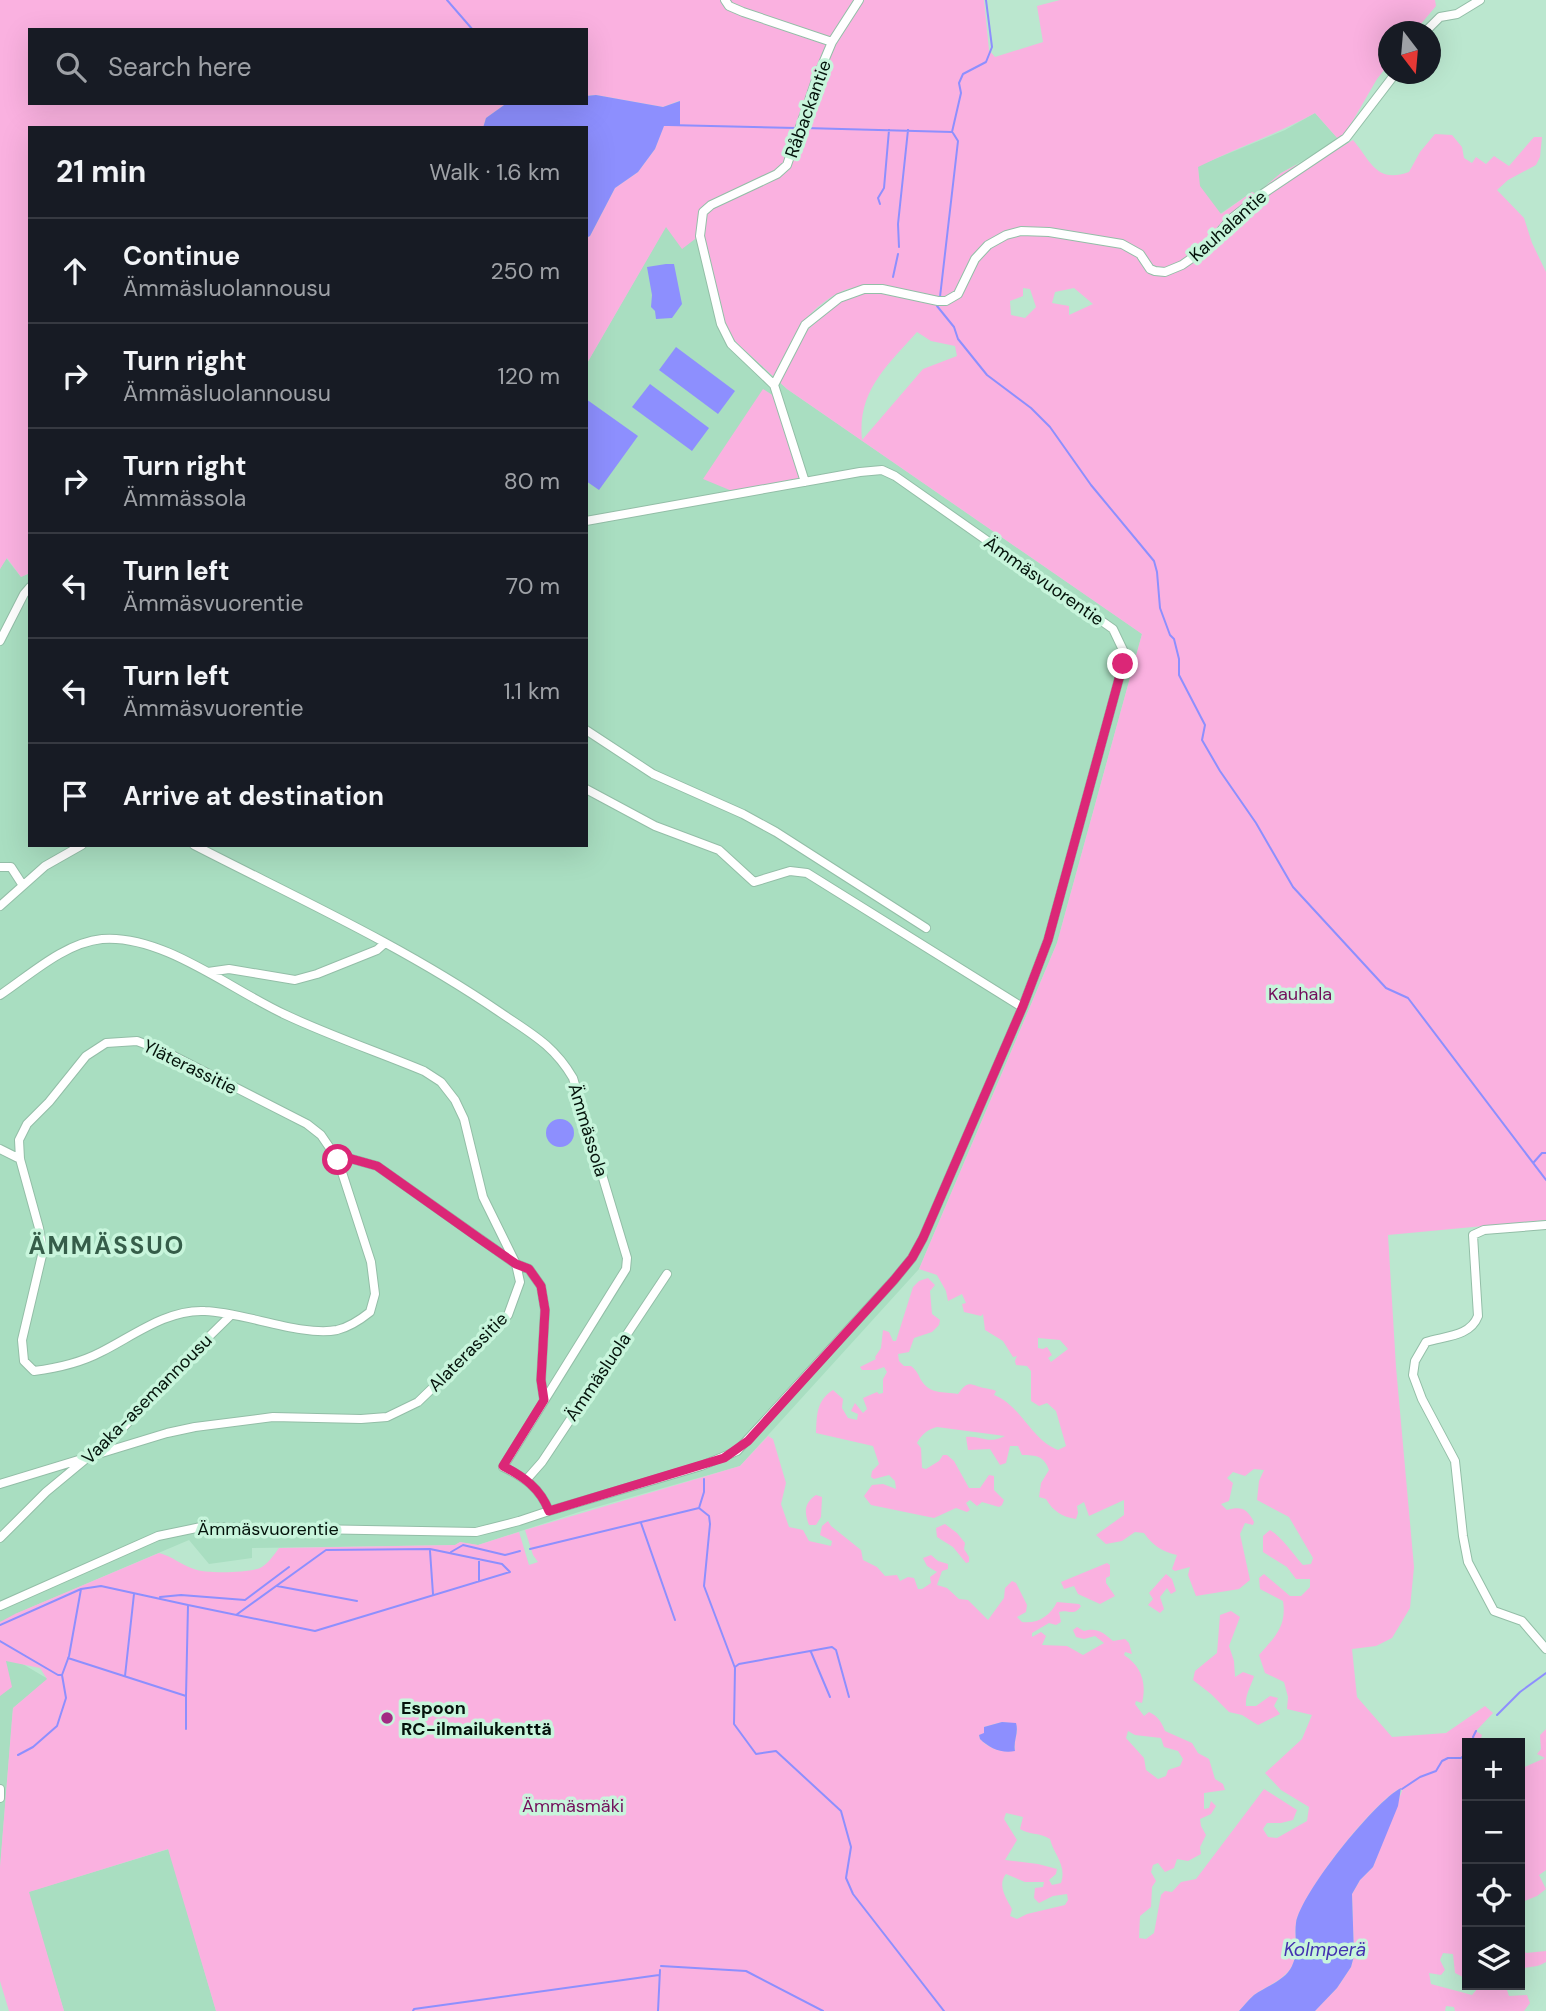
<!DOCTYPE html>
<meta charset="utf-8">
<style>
body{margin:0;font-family:"DM Sans",sans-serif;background:#20242c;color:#f1f3f6}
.controls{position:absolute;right:21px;bottom:21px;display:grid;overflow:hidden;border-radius:0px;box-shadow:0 7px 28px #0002}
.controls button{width:63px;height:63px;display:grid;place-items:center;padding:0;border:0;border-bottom:2px solid #363941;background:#171b24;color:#f1f3f6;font:35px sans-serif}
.compass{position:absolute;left:1378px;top:21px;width:63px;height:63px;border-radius:50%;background:#171b24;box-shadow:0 7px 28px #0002;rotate:164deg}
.stop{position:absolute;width:21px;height:21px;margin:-16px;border:5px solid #db2777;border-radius:50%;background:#fff}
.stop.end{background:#db2777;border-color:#fff;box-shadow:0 2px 7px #0008}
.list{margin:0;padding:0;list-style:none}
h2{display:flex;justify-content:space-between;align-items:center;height:91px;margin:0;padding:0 28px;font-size:30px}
h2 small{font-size:23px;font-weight:400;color:#9ea1a6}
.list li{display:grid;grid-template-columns:46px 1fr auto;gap:21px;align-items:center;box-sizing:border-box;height:105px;padding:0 28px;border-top:2px solid #363941}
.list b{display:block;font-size:26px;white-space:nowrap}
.list p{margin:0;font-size:23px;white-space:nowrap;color:#9ea1a6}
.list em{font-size:23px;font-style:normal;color:#9ea1a6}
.icon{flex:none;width:38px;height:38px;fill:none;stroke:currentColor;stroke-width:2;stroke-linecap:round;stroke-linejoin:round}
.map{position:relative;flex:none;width:1546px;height:2011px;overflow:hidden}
.search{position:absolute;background:#171b24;box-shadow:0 7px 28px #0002;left:28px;top:28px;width:560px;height:77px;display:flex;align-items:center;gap:18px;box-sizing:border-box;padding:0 24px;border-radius:0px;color:#9ea1a6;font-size:26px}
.panel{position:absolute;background:#171b24;box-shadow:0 7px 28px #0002;left:28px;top:126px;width:560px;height:721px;border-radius:0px}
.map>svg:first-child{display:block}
.built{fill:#a9dec1}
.green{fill:#fab1e0;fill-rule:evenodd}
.water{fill:#8d8ffe}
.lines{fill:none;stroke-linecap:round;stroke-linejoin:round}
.stream{stroke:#8d8ffe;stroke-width:2}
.street-casing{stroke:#93bea7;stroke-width:10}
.street{stroke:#fff;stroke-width:8}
.route{stroke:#db2777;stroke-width:9}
.poi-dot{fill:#a22b83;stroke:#c8f5dc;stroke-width:2.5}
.labels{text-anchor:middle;stroke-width:7;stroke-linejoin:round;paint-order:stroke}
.street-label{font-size:18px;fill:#04130b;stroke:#c8f5dc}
.park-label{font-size:18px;fill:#720d5a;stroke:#c8f5dc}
.poi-label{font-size:18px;font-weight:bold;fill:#04130b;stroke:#c8f5dc;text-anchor:start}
.water-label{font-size:19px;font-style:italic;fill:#4331b0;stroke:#c8f5dc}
.district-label{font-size:24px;font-weight:bold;letter-spacing:2px;fill:#355d49;stroke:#c8f5dc}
</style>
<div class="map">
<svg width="1546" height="2011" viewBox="0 0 1546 2011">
<rect width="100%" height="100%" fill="#bbe7cf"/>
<path class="built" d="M1315 113 1339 140 1281 173 1256 194 1252 192 1220 214 1199 186 1198 166 1285 130Z
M666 226 700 236 726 329 737 343 787 389 1142 634 1057 943 919 1269 740 1466 579 1512 478 1545 460 1542 455 1545 252 1548V1558L209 1564 189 1540 15 1614 21 1663 48 1679 13 1708 0 1868V569L6 558 21 577 30 573V845H586V365Z
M169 1849 216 2011H64L28 1892Z"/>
<path class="green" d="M0 0H984L989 50 995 57 1043 42 1037 6 1060 0H1435L1436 6 1415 31 1388 32V65L1377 79 1344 136 1339 140 1315 113C1277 134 1237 148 1198 167L1200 186 1221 214 1252 192 1256 194 1281 173 1296 165 1304 170 1353 140C1371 161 1376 184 1409 172L1420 152 1435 134 1452 135 1462 147 1464 158 1472 163 1476 157 1486 164 1494 156 1509 166 1534 137H1542L1540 157 1536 165 1508 180 1497 190 1524 218 1532 243 1546 272V1220L1388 1235 1396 1367 1414 1567 1410 1608 1392 1638 1376 1646 1352 1649 1357 1697 1392 1737 1446 1733 1485 1706 1493 1713 1476 1731 1482 1735 1481 1738 1486 1743H1467V1979L1455 1973 1453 1954 1443 1953 1440 1960 1445 1970 1441 1975 1429 1973 1431 1984 1472 1995 1478 1988V1985H1509L1507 1990 1509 1996 1527 1995 1530 2003 1524 2011H1455L1454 2007 1446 2006 1445 2011H1315L1337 1988 1351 1967 1354 1956 1352 1894 1360 1880 1373 1867 1402 1791 1401 1788C1374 1801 1301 1894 1296 1923 1294 1938 1299 1952 1292 1966 1284 1981 1266 1986 1254 1995 1248 2000 1244 2006 1239 2011H216L168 1849 29 1892 64 2011H9L0 1981V1867L12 1719 13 1708 47 1679 40 1668 6 1661 12 1687 0 1696V1622L15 1614 159 1553C172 1556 181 1565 194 1569 205 1574 249 1573 260 1568 267 1565 274 1555 279 1548L455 1545 460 1542 478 1545 519 1532 529 1565 538 1562 533 1555 525 1530 740 1466 768 1436 773 1439 786 1483 781 1504 789 1527 803 1530 809 1541 831 1546 832 1541 820 1535 822 1526 828 1521 831 1526 861 1550 863 1560 877 1567 885 1576 897 1575 900 1581 908 1577 914 1578 918 1589H922L931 1583 930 1577 937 1572 927 1566 923 1558 931 1555 938 1561 948 1564V1569L942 1571 937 1585 947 1588 959 1599 968 1600 988 1620 1004 1598 1005 1588 1012 1581 1016 1583 1027 1605 1026 1612 1017 1617 1022 1622C1038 1624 1050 1616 1057 1602L1079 1604 1081 1606C1074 1617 1069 1609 1059 1612L1061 1622 1056 1625 1049 1623 1032 1633V1637L1041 1632 1046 1636 1042 1645 1067 1646 1083 1655 1104 1643 1095 1636 1084 1639 1076 1637 1073 1630 1077 1627 1084 1631C1097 1627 1104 1633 1113 1641L1125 1639 1129 1643 1132 1654 1125 1652 1124 1655C1141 1666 1147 1682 1142 1703L1136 1701 1135 1704 1144 1716 1149 1712C1158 1716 1162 1723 1165 1731L1192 1743 1198 1753 1209 1759 1215 1779 1223 1784 1225 1790 1204 1793V1809L1209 1808 1211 1801 1216 1806 1211 1814 1200 1819 1201 1826 1206 1835 1200 1847 1201 1854 1188 1861 1177 1859 1174 1868 1165 1872 1158 1863 1153 1865 1151 1872 1156 1881 1152 1887 1151 1907 1140 1916 1139 1938 1146 1939 1154 1933 1161 1895 1165 1891 1172 1892 1181 1882 1196 1879 1264 1789 1297 1810 1293 1820 1281 1823H1267L1263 1829 1268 1837 1277 1838 1307 1821 1309 1807 1281 1790 1265 1773 1302 1739 1312 1715 1287 1709 1288 1697 1284 1682 1265 1673 1259 1655C1275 1637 1287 1626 1283 1601L1260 1589 1259 1578 1264 1574 1290 1596H1301L1310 1587V1579H1296L1287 1567 1263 1552V1536L1270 1530C1283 1538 1292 1553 1303 1565L1311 1564 1313 1558 1289 1517 1257 1500 1259 1481 1264 1470 1254 1469 1245 1476 1233 1472 1227 1478 1233 1483 1229 1501 1221 1504 1227 1510C1242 1506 1247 1509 1254 1522L1253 1525 1245 1523 1240 1534 1250 1580 1239 1589 1196 1596 1188 1575 1190 1567 1175 1571 1172 1569 1177 1555C1163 1552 1152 1545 1144 1533L1135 1532 1122 1541 1106 1544 1096 1535 1124 1515V1500L1089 1516 1084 1502 1077 1506 1078 1513 1076 1519C1062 1517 1053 1511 1046 1499L1039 1497 1041 1483 1049 1470C1044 1456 1036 1455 1022 1455L1018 1446H1010L1006 1463 1000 1465 990 1449 968 1450 966 1437C981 1435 987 1445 1005 1436L937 1427C928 1429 921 1435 917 1443L921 1448 922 1468 926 1469 939 1461 943 1455H947L954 1461 969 1488H980L989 1475 994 1476V1490L1004 1500 1002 1505 999 1507 982 1502 977 1506 970 1500 966 1503 970 1510 967 1512 956 1508 934 1518 871 1505 864 1496 872 1485 883 1484 896 1489 895 1481 889 1475 874 1479 871 1477 872 1471 879 1464 873 1446 816 1433C817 1415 816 1401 833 1390L843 1399 842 1408 848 1418 857 1420 858 1414 851 1411 855 1403 863 1413 867 1409 863 1398 877 1392 879 1394 883 1393V1379L887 1372 884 1367 876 1370H862L860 1367 876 1359 875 1357 881 1348 883 1330 889 1332 893 1341H896L913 1287 919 1281 928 1278 935 1285 930 1291 932 1314 940 1320 939 1325 932 1332 914 1338 909 1352 898 1354 899 1361 904 1366H911C917 1371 918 1374 921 1380 930 1395 943 1391 958 1394 969 1379 970 1385 984 1388 988 1389 992 1389 996 1391L994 1395C1021 1405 1031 1440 1058 1450L1066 1446 1056 1411 1047 1403 1039 1406 1031 1401V1371L1027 1366 1016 1365 1015 1361 1017 1356 1013 1357 1003 1341 985 1330 983 1314 981 1316 964 1312 962 1304 966 1303 962 1294 948 1301 946 1291 937 1275 919 1269 1057 943 1142 634 787 389 737 343 726 329 699 236 682 249 666 227 586 365V238L590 236 615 188 638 172 655 149 664 125H680L679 101 663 107 596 95 586 96V30H30V103H507L486 118 483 128H30V573L21 577 7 558 0 569ZM1021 229 1065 231 1076 237 1123 242 1142 253 1152 267 1164 269 1174 264 1175 270C1146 282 1151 263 1132 251 1119 242 1100 245 1085 242 1064 239 1045 230 1023 233 967 238 977 292 949 302 938 306 924 301 912 299 902 296 891 293 881 292 846 288 824 316 800 337L799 326C849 270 874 285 938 299 960 298 963 277 972 261 975 255 982 249 986 244 994 234 1010 231 1021 229ZM1023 288 1030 289 1036 307 1025 318 1011 315 1010 301 1023 296ZM1074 288 1093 304 1069 315V306L1052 303 1055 292ZM917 332 931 341 955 346 957 356 923 369 862 440C857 391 887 366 917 332ZM1038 1338 1060 1340 1068 1349 1051 1362 1048 1358 1052 1355 1047 1347 1043 1349 1038 1348ZM1002 1722 1016 1724C1019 1733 1013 1740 1015 1750 1002 1754 989 1748 980 1739L979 1735 984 1734V1727ZM1128 1731 1135 1735 1161 1738 1164 1747 1178 1751 1183 1759 1180 1766 1168 1770 1166 1776 1158 1779 1146 1770 1144 1758 1126 1738ZM1006 1813 1023 1817 1020 1829C1029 1835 1038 1832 1050 1839 1054 1855 1067 1865 1061 1883L1052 1885 1049 1880 1056 1874 1057 1869 1038 1864 1005 1860 1017 1840 1004 1819ZM1006 1874 1025 1882H1044L1043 1887 1035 1888 1034 1898 1039 1903 1053 1896 1067 1894 1068 1900 1065 1905 1027 1914 1017 1919 1010 1916 1012 1909C1006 1898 997 1885 1006 1874Z
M763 389 774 396 801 478 732 491 703 479Z
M816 1495 822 1497 821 1517 816 1525H809C804 1512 804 1503 816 1495Z
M945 1524 957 1533 965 1543 964 1549 969 1557V1562L966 1563 953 1547 937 1537 936 1528Z
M1107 1563 1110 1565V1576L1106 1578V1583L1115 1596 1100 1604 1078 1594 1074 1586 1064 1589 1061 1582Z
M1166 1574 1172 1579 1176 1591 1171 1594 1167 1588 1160 1597 1164 1609 1160 1613 1148 1605 1153 1599 1149 1593Z
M1231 1611 1240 1617 1229 1646 1234 1661 1235 1677 1243 1672 1254 1676C1251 1687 1245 1694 1246 1706H1256L1270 1696 1278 1698 1274 1706 1280 1714 1258 1725 1242 1715 1229 1712 1211 1694 1193 1680 1195 1671 1217 1653 1220 1615Z
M1546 1729V1870L1539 1875 1546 1889 1537 1896 1520 1903V1769L1545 1758 1537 1754 1541 1749 1540 1735Z
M1520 1946 1526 1953 1546 1951V1962C1535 1969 1529 1965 1520 1970Z"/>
<path class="water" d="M596 95 663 107 680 101V126H664L655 149 638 172 615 188 590 236 586 238V128H483L486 118 507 103H586V96Z
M666 264H674L682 304 672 318 656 319 655 311 651 307 652 295 647 267Z
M676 347 735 391 718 414 659 370Z
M650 384 709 428 692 451 632 407Z
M586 399 638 436 599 490 586 481Z
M546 1133a14 14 0 1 1 28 0a14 14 0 1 1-28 0Z
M1002 1722 1016 1723C1019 1733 1013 1741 1015 1751 1002 1754 989 1748 980 1739L979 1735 984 1733V1727Z
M1401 1788 1398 1806 1373 1867 1360 1880 1352 1894 1354 1956 1351 1967 1337 1988 1315 2011H1239C1244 2006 1248 2000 1254 1995 1266 1986 1285 1981 1292 1966 1299 1952 1294 1937 1296 1923 1301 1893 1374 1802 1401 1788Z"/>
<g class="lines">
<path class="stream" d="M447 0 473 30
M668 125 796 128
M805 128 952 132 961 93 959 83 963 74 986 62 992 47 986 0
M880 204 878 198 884 188 889 130
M899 247 898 224 908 130
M893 277 898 254
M940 297 958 141 953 133
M937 306 954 327 958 339 987 375 1031 408 1050 427 1091 485 1154 561 1157 572 1160 608 1170 635 1174 639 1179 659V675L1205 725 1202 740 1220 771 1256 823 1293 887 1386 988 1408 998 1546 1180
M1534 1162 1542 1153H1546
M699 1508 709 1516 710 1524 704 1586 735 1668 734 1724 756 1754 776 1751 841 1811 851 1847 846 1878 853 1894 944 2011
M641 1523 675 1620
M530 1549 699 1508 704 1492V1479
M430 1551 433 1594
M451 1552 463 1545 505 1555 520 1551
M479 1559V1581
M277 1586 357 1601
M160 1597 181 1595 245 1600 289 1567
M188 1605 315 1631 510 1572 502 1564 430 1549 326 1550 236 1615
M0 1625 81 1589 69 1656 62 1675 66 1698 57 1726 33 1747 18 1755
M0 1641 58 1675H61
M811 1652 830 1697
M68 1658 186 1696 188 1605 101 1586 81 1589
M735 1667 739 1664 832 1647 836 1650 849 1697
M125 1676 134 1594
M1497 1715 1520 1692 1546 1673
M186 1729V1696
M1475 1743 1473 1737 1476 1731
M1402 1789 1420 1777 1436 1771 1442 1761 1448 1758H1461L1467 1753
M661 1966 746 1971 823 2011
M413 2011 414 2009 659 1975
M658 2011 660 1970"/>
<g class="street-casing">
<path id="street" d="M725 0 729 6 743 12 832 42
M1425 32 1440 17 1457 14 1480 0
M774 385 805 325 839 298 864 289H882L938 301H946L958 294 975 259 988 245 1006 235 1021 231 1049 232 1122 244 1140 254 1150 269 1155 271 1165 272 1182 265 1205 249 1231 219 1264 193 1346 138 1395 74
M805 482 774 385 731 344 721 324 700 236 703 212 711 205 777 174 787 165 816 80 832 42 859 0
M0 641 24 594 30 587
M586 730 653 774 743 814 776 832 926 928
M586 789 655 826 719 850 754 882 790 871 807 873 1022 1007
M194 845C297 898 403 946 498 1011 530 1033 553 1044 573 1078L627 1258 626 1269 503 1467C524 1477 540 1488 549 1511L701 1466 737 1451 894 1280 912 1258 923 1238 1023 1006 1048 940 1123 664V650L1113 629 895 476 882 470 860 472 586 521
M0 867H11L22 884
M0 906 45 866 82 845
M208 972 229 969 295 980 317 974 377 950 385 943
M0 995C30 975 64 943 102 939 163 934 231 990 286 1015 331 1036 378 1052 424 1071L441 1082 455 1100 464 1119 483 1197 516 1264 520 1282 508 1315 418 1402 387 1417 361 1419 273 1417 195 1427 167 1433 0 1484
M137 1041 166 1052 307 1124 321 1135 338 1160 371 1262 375 1294 370 1312C360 1320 350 1327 337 1330 302 1337 243 1312 205 1311 167 1309 133 1336 101 1352 80 1363 58 1368 34 1371L24 1361 22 1340 43 1251 39 1228 20 1159 19 1140 27 1124 49 1102 86 1056 106 1043Z
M0 1149 20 1159
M338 1160 352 1159 377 1166 516 1264 529 1269 541 1286 545 1310 541 1380 544 1400
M1546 1225 1484 1230 1473 1235 1478 1316C1470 1337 1444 1336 1426 1342L1415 1361 1413 1375 1422 1399 1455 1461 1463 1536 1468 1562 1494 1611 1522 1621 1546 1649
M527 1479 542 1462 667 1274
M0 1538 46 1492 122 1429 181 1364 231 1315
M0 1606 158 1536 201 1527 476 1532 519 1521 549 1511
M0 1789V1798"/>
</g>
<use href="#street" class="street"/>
</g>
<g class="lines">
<path class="route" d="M338 1160 352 1159 377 1166 480 1239 516 1264 529 1269 541 1286 545 1310 541 1380 544 1400 503 1466C524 1477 540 1488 549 1511L724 1458 748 1441 894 1280 912 1258 923 1238 1023 1006 1048 940 1123 664"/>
</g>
<circle class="poi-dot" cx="387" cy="1718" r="7"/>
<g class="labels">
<g class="street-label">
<text transform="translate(808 109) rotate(-70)" y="6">Råbackantie</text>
<text transform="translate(1228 226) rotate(-42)" y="6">Kauhalantie</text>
<text transform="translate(1044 581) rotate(35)" y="6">Ämmäsvuorentie</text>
<text transform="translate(190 1067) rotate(26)" y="6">Yläterassitie</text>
<text transform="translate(588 1130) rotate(73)" y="6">Ämmässola</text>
<text transform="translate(468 1352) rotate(-45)" y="6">Alaterassitie</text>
<text transform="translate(598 1377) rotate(-56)" y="6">Ämmäsluola</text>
<text transform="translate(147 1399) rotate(-45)" y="6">Vaaka-asemannousu</text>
<text x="268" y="1535">Ämmäsvuorentie</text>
</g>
<g class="park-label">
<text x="1300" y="1000">Kauhala</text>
<text x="573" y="1812">Ämmäsmäki</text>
</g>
<g class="poi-label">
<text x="401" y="1714">Espoon<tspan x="401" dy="21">RC-ilmailukenttä</tspan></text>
</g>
<g class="water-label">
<text x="1325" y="1956">Kolmperä</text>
</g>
<g class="district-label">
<text x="107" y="1254">ÄMMÄSSUO</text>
</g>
</g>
</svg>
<div class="controls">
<button>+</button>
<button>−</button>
<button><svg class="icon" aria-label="locate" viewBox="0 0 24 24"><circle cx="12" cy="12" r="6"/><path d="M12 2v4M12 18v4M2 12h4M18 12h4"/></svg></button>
<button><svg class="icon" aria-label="layers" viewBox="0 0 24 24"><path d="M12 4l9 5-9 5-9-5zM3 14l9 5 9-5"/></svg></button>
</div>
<svg class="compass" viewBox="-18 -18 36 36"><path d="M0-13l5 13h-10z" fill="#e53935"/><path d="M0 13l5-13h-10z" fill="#9ea1a6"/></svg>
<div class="stop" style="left:338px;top:1160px"></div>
<div class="stop end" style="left:1123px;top:664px"></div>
<div class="search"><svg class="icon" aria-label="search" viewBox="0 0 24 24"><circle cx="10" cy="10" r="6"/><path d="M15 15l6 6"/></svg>Search here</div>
<section class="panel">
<h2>21 min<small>Walk · 1.6 km</small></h2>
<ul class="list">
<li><svg class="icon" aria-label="ahead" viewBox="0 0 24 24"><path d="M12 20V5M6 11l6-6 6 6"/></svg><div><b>Continue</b><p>Ämmäsluolannousu</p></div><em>250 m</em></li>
<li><svg class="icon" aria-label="right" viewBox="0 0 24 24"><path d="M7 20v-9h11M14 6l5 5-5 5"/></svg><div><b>Turn right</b><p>Ämmäsluolannousu</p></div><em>120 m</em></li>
<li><svg class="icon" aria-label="right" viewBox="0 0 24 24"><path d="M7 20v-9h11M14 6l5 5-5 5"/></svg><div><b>Turn right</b><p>Ämmässola</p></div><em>80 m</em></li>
<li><svg class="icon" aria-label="left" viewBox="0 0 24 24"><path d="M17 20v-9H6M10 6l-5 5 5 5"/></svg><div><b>Turn left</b><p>Ämmäsvuorentie</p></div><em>70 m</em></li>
<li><svg class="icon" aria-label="left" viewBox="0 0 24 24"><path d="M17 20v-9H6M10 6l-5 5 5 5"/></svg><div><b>Turn left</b><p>Ämmäsvuorentie</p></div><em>1.1 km</em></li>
<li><svg class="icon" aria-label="arrive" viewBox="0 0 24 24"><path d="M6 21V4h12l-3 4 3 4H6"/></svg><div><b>Arrive at destination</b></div></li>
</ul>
</section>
</div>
